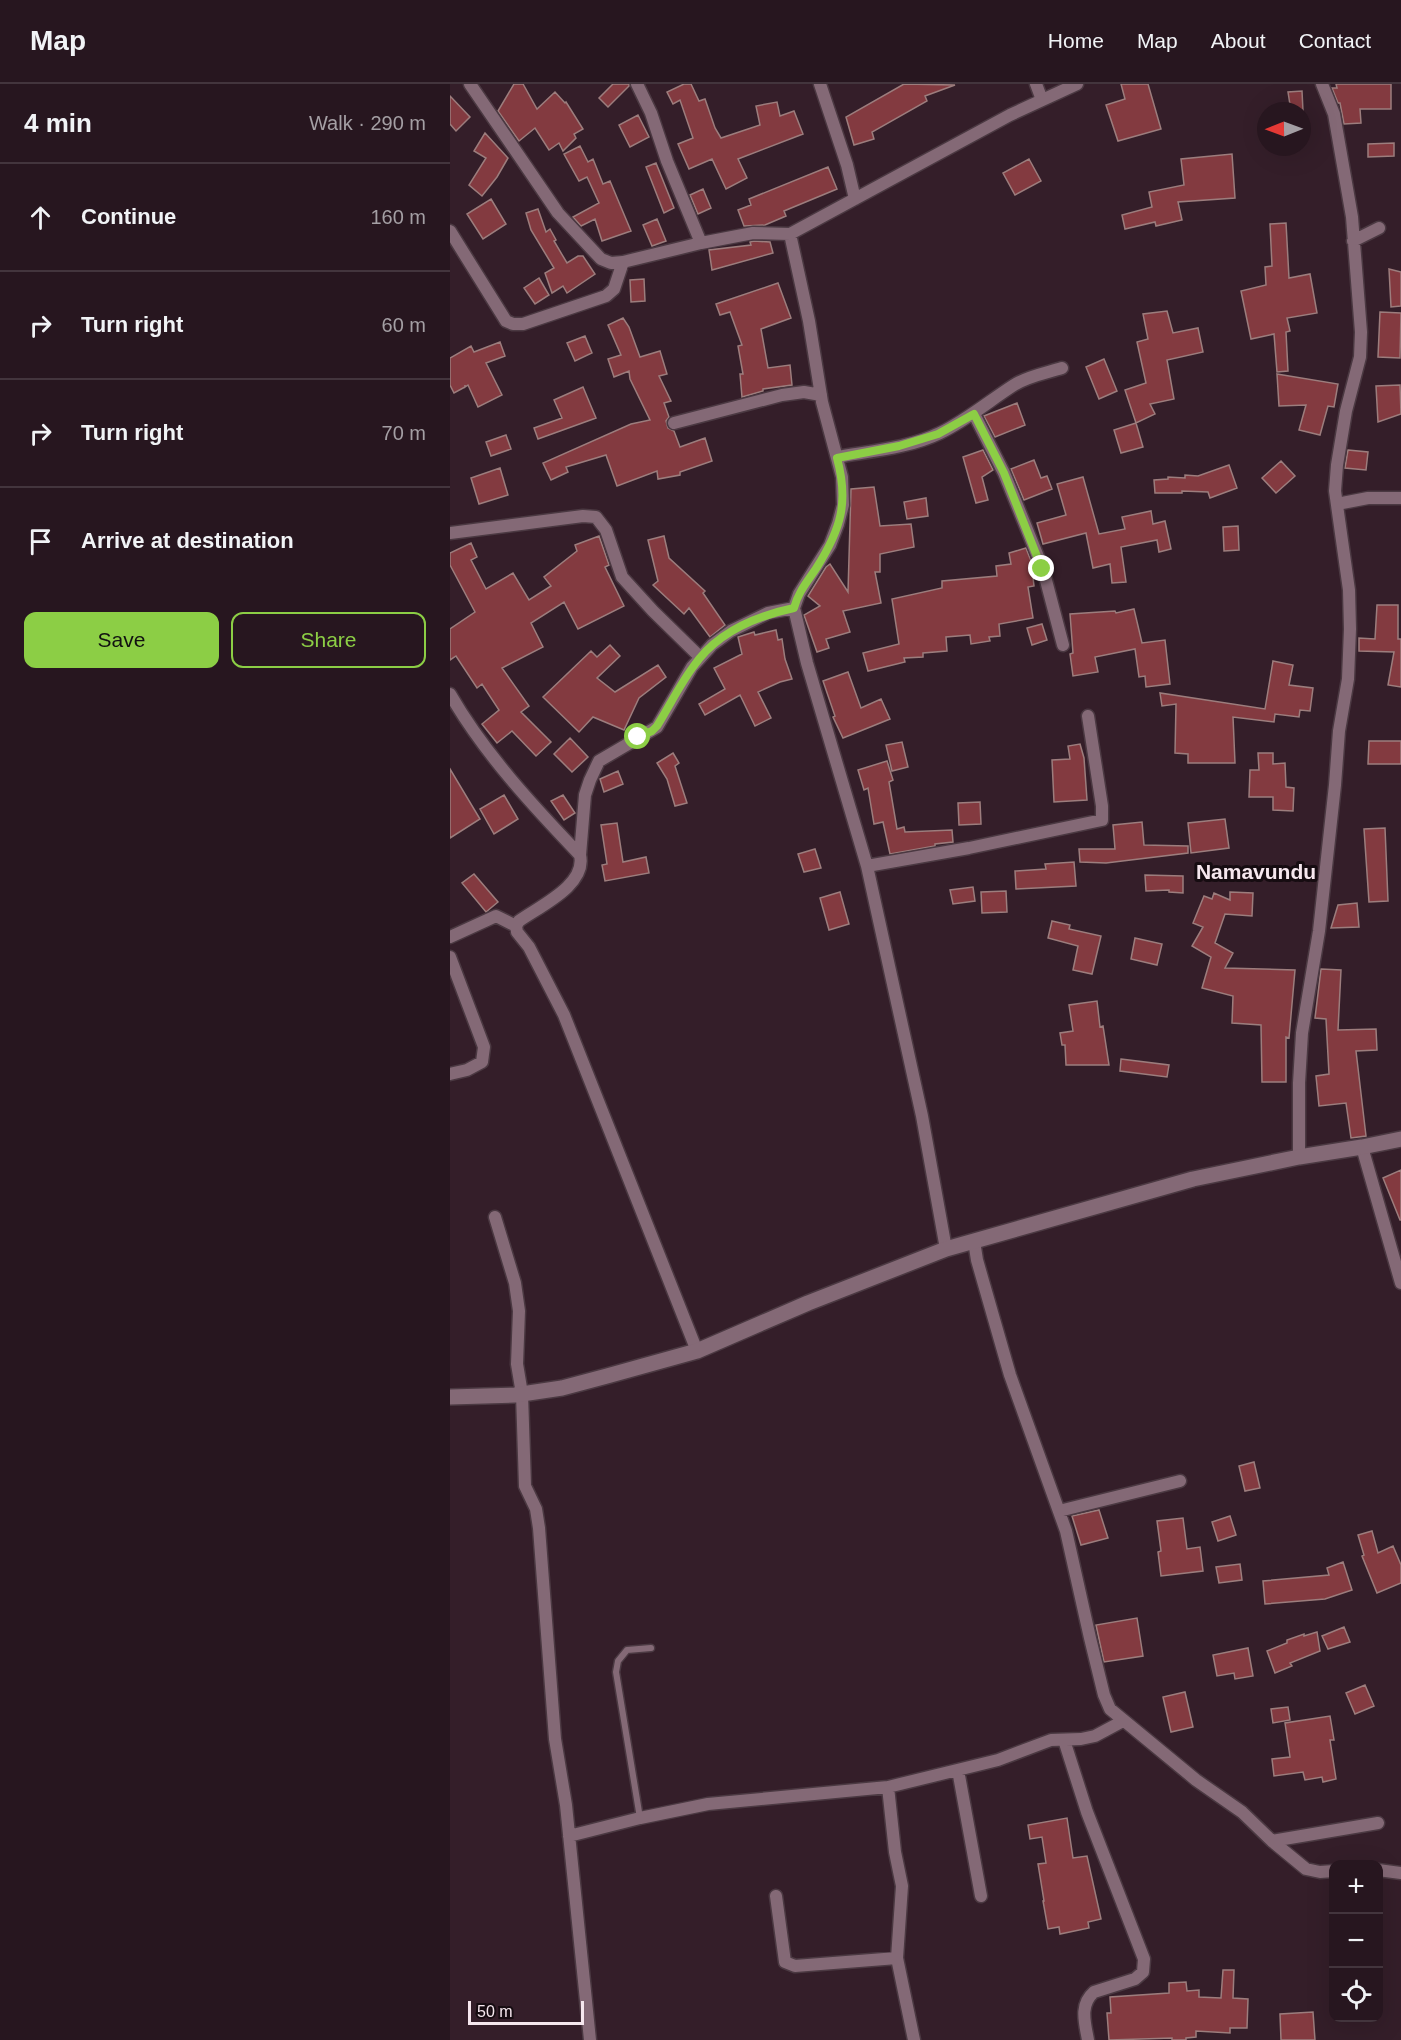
<!DOCTYPE html>
<meta charset="utf-8">
<style>
body{margin:0;font-family:Arial,sans-serif;background:#2f1f28;color:#f1f3f6}
.controls{position:absolute;right:18px;bottom:18px;display:grid;overflow:hidden;border-radius:12px;box-shadow:0 6px 24px #0002}
.controls button{width:54px;height:54px;display:grid;place-items:center;padding:0;border:0;border-bottom:2px solid #43353d;background:#27161f;color:#f1f3f6;font:30px sans-serif}
.compass{position:absolute;left:807px;top:18px;width:54px;height:54px;border-radius:50%;background:#27161f;box-shadow:0 6px 24px #0002;rotate:269deg}
.scale{position:absolute;left:18px;bottom:15px;width:116px;box-sizing:border-box;padding-left:6px;border:3px solid #f6e7ee;border-top:0;font-size:16px;line-height:21px;white-space:nowrap;color:#f6e7ee;-webkit-text-stroke:4px #160c11;paint-order:stroke}
.stop{position:absolute;width:18px;height:18px;margin:-14px;border:4px solid #8cce45;border-radius:50%;background:#fff}
.stop.end{background:#8cce45;border-color:#fff;box-shadow:0 2px 6px #0008}
.list{margin:0;padding:0;list-style:none}
h2{display:flex;justify-content:space-between;align-items:center;height:78px;margin:0;padding:0 24px;font-size:26px}
h2 small{font-size:20px;font-weight:400;color:#a49fa4}
.list li{display:grid;grid-template-columns:39px 1fr auto;gap:18px;align-items:center;box-sizing:border-box;height:108px;padding:0 24px;border-top:2px solid #43353d}
.list b{display:block;font-size:22px;white-space:nowrap}
.list em{font-size:20px;font-style:normal;color:#a49fa4}
.actions{display:flex;gap:12px;padding:18px 24px}
.actions a{flex:1;padding:14px 0;border:2px solid #8cce45;border-radius:12px;text-align:center;font-size:21px;color:#8cce45}
.actions .main{background:#8cce45;color:#111}
.icon{flex:none;width:33px;height:33px;fill:none;stroke:currentColor;stroke-width:2;stroke-linecap:round;stroke-linejoin:round}
.map{position:relative;flex:none;width:951px;height:1956px;overflow:hidden}
header{display:flex;align-items:center;gap:36px;box-sizing:border-box;height:84px;padding:0 30px;background:#27161f;border-bottom:2px solid #43353d}
header strong{font-size:28px}
nav{display:flex;gap:33px;margin-inline-start:auto;font-size:21px}
main{display:flex}
aside{flex:1;background:#27161f}
.map>svg:first-child{display:block}
.building{fill:#833a40;stroke:#9c7d7d;stroke-width:1.5}
.lines{fill:none;stroke-linecap:round;stroke-linejoin:round}
.service-casing{stroke:#4b3942;stroke-width:9}
.minor-casing{stroke:#4b3942;stroke-width:15}
.tertiary-casing{stroke:#4b3942;stroke-width:18}
.service{stroke:#846976;stroke-width:6}
.minor{stroke:#846976;stroke-width:12}
.tertiary{stroke:#846976;stroke-width:15}
.route{stroke:#8cce45;stroke-width:8}
.labels{text-anchor:middle;stroke-width:6;stroke-linejoin:round;paint-order:stroke}
.quarter-label{font-size:21px;font-weight:bold;fill:#f6e7ee;stroke:#160c11}
</style>
<header>
<strong>Map</strong>
<nav><a>Home</a><a>Map</a><a>About</a><a>Contact</a></nav>
</header>
<main>
<aside>
<h2>4 min<small>Walk · 290 m</small></h2>
<ul class="list">
<li><svg class="icon" aria-label="ahead" viewBox="0 0 24 24"><path d="M12 20V5M6 11l6-6 6 6"/></svg><div><b>Continue</b></div><em>160 m</em></li>
<li><svg class="icon" aria-label="right" viewBox="0 0 24 24"><path d="M7 20v-9h11M14 6l5 5-5 5"/></svg><div><b>Turn right</b></div><em>60 m</em></li>
<li><svg class="icon" aria-label="right" viewBox="0 0 24 24"><path d="M7 20v-9h11M14 6l5 5-5 5"/></svg><div><b>Turn right</b></div><em>70 m</em></li>
<li><svg class="icon" aria-label="arrive" viewBox="0 0 24 24"><path d="M6 21V4h12l-3 4 3 4H6"/></svg><div><b>Arrive at destination</b></div></li>
</ul>
<div class="actions"><a class="main">Save</a><a>Share</a></div>
</aside>
<div class="map">
<svg width="951" height="1956" viewBox="0 0 951 1956">
<rect width="100%" height="100%" fill="#341e29"/>
<path class="building" d="M64 0H73L87 25 105 8 115 19 116 18 133 45 124 50 126 54 113 67 109 59 99 66 85 44 69 57 48 27Z
M163 0H179V2L158 23 149 14Z
M234 0H241L249 17 255 15 265 44 271 54 310 41 306 22 327 18 330 32 344 27 353 50 288 75 297 94 276 105 262 75 239 85 228 60 243 54 230 16 223 20 217 8Z
M454 0 505 1 475 12 477 17 422 48 424 55 404 61 396 33Z
M671 0H698L711 45 668 57 656 21 675 15Z
M886 0H941V25H910L911 39 894 40 890 19H888L882 4H887Z
M852 7 853 27H841L838 8Z
M0 12 20 33 6 47 0 40Z
M188 31 199 53 180 63 169 41Z
M35 49 58 74 47 93 32 112 19 101 36 74 24 67Z
M944 59V72L918 73V60Z
M130 62 138 78 143 75 153 100 160 97 181 147 152 157 145 135 131 142 123 133 149 119 137 93 129 97 114 70Z
M782 70 785 114 728 118 732 136 706 142 705 138 675 145 672 131 702 123 699 108 734 101 731 75Z
M579 75 591 97 565 111 553 89Z
M206 79 224 124 214 129 196 83Z
M378 83 387 105 334 127 336 132 315 141 294 142 288 126 301 121 299 115Z
M253 105 261 124 248 130 240 111Z
M41 115 56 140 33 155 17 130Z
M88 125 96 148 100 145 106 156 104 157 117 179 128 172H133L145 190 117 209 113 202 102 209 95 189 104 184 81 146 76 129Z
M207 135 216 157 202 162 193 141Z
M836 139 839 194 860 190 867 229 837 234 840 247 836 248 838 287 827 288 824 250 801 255 791 207 816 201 815 183 822 182 820 140Z
M304 157 320 158 323 169 262 186 259 166 301 161 300 158Z
M939 185 951 188V222L941 223Z
M89 194 99 211 85 220 74 204Z
M194 195 195 217 181 218 180 196Z
M328 199 341 234 311 245 318 284 340 281 342 301 313 305V307L292 313 290 290H293L288 262 292 261 280 228 270 231 266 220Z
M717 227 723 249 748 244 753 268 717 276 724 315 700 320 705 330 686 339 675 306 696 299 687 258 698 255 693 230Z
M930 228 951 229 950 274 928 273Z
M173 234 179 243 190 273 210 267 217 290 209 292 221 317 214 319 219 333 216 337 218 344 224 347 230 363 255 354 262 377 230 388V391L208 395 207 387 167 402 156 371 116 383 118 388 101 396 93 379 181 340 200 336 180 295 179 287 164 293 158 275 171 271 158 241Z
M135 252 142 269 125 277 117 259Z
M50 258 55 272 36 279 52 311 28 323 18 301 15 303V301V303L4 309 0 301V274L21 262 24 268Z
M654 275 667 307 649 315 636 283Z
M827 290 888 300 884 323 878 322 870 351 849 346 856 321 829 322Z
M950 301 951 330 928 338 926 302Z
M133 303 146 334 88 355 84 344 112 334 104 316Z
M567 319 575 341 545 353 534 332Z
M686 339 693 363 671 369 664 346Z
M56 351 61 365 41 372 36 358Z
M533 366 543 386 532 393 538 416 526 419 513 373Z
M898 366 918 368 916 386 895 384Z
M584 376 591 394 597 392 602 405 574 416 561 385Z
M831 377 845 392 826 409 812 394Z
M779 381 787 404 760 414 758 408 732 407V409H705L704 396 718 395V393L735 394V391L748 392Z
M50 384 58 411 29 420 21 394Z
M633 393 649 450 675 445 672 433 701 427 703 440 715 437 721 465 709 468 707 456 671 463 676 498 662 499 660 480 643 484 636 449 593 460 587 439 616 431 607 400Z
M424 403 430 442 461 440 464 463 430 470V488H425L431 519 393 527 400 548 376 555 379 564 367 568 354 531 370 522 358 512 376 483 380 480 398 508 401 405Z
M476 414 478 432 457 435 454 418Z
M788 442 789 466 774 467 773 443Z
M149 452 159 481 155 483 174 522 128 545 114 518 81 539 93 563 52 584 79 622 71 628 101 658 86 672 62 647 47 659 32 640 49 626 32 600 27 604 6 572 0 576V545L25 528 0 481V469L21 459 27 473 21 476 36 505 63 489 79 516 101 502 94 493 127 467 125 461Z
M214 452 219 474 255 507 253 509 275 541 260 553 239 524 234 530 203 501 208 497 198 456Z
M576 464 581 477 584 502 578 503 583 534 549 540 550 552 539 553 540 557 521 560 520 551 496 553 497 567 473 569V573L454 574 455 578 418 587 413 569 449 560 442 515 492 504V497L547 492 546 482 561 480 559 469Z
M927 521H948V555H951V603L938 601 944 568 909 567V554L925 555Z
M684 525 692 559 715 556 720 600 696 603 695 592 689 593 685 565 645 573 648 588 623 592 620 570 623 569 620 530 665 527 666 529Z
M592 540 597 556 582 561 577 544Z
M326 546 328 556 332 555 335 575 342 595 330 598 308 608 321 634 305 642 290 611 255 631 249 620 275 605 264 584 292 570 288 553 304 548 305 551Z
M160 561 170 572 147 594 165 608 208 581 216 593 189 614 174 646 143 633 129 648 93 613 141 567 147 573Z
M823 577 843 581 839 601 863 604 860 627 850 626 849 633 825 630 824 638 783 633 785 679H738V670L725 669 726 620 712 622 710 609 815 625Z
M398 588 411 624 431 615 440 635 393 654 383 633 385 632 373 597Z
M120 654 138 673 122 688 104 670Z
M919 657H951V680H918Z
M452 658 458 683 442 687 436 661Z
M630 660 634 674 637 716 604 718 602 676 620 675 618 662Z
M223 669 229 679 225 682 237 719 225 722 217 695 207 679Z
M808 669H823V680L835 679 836 703 844 704 843 727 823 726V713H799L800 686H809Z
M437 677 443 696 439 698 447 745 454 743 455 748 502 746 503 758 485 760V762L440 770 433 738 424 740 418 704 414 706 408 686Z
M0 685 30 735 0 754Z
M168 687 173 700 154 708 150 695Z
M54 711 68 735 44 750 30 725Z
M113 711 125 729 114 736 101 717Z
M530 718 531 740 509 741 508 719Z
M775 735 779 764 741 769 738 739Z
M692 738 694 761 738 762V769L656 779 630 778 629 765H665L663 741Z
M167 739 173 778 196 773 199 789 155 797 152 781 157 780 151 741Z
M935 744 938 817 919 818 914 745Z
M365 765 371 784 354 788 348 770Z
M624 778 626 802 566 805 565 787 596 785 595 780Z
M24 790 48 818 36 828 12 799Z
M695 791 733 792V809L719 808V806L696 807Z
M523 803 525 817 503 820 500 806Z
M556 807 557 828 532 829 531 808Z
M390 808 399 840 379 846 370 814Z
M780 808 803 809 802 832 775 830 765 859 783 869 775 884 845 886 839 954 836 953V998H812L811 941 782 939 783 912 752 904 761 873 742 862 753 843 743 839 754 812 762 815 764 809 780 816Z
M907 819 909 843 881 844 888 821Z
M602 837 620 841 619 845 651 852 642 890 623 886 628 862 598 854Z
M685 854 712 860 707 881 681 875Z
M871 885 891 886 888 946 926 945 927 966 906 967 916 1052 901 1054 896 1019 869 1022 866 992 879 990 876 935 865 934Z
M647 917 650 943 653 942 659 981H616L615 961H612L610 949 623 947 619 921Z
M671 975 719 981 717 993 670 987Z
M951 1086V1136H950L933 1094Z
M804 1378 810 1404 795 1407 789 1382Z
M649 1426 658 1454 631 1461 622 1432Z
M780 1432 786 1451 768 1457 762 1438Z
M733 1434 737 1465 750 1463 753 1487 711 1492 708 1468 711 1467 707 1437Z
M922 1447 928 1469 943 1462 951 1481V1499L927 1509 912 1472 914 1471 908 1451Z
M893 1478 902 1506 875 1515 815 1520 813 1497 879 1491 877 1484Z
M790 1480 792 1496 769 1499 766 1483Z
M687 1534 693 1572 654 1578 646 1541Z
M894 1543 900 1558 878 1565 872 1552Z
M867 1548 870 1567 840 1579 842 1582 825 1589 817 1567 837 1559V1556L854 1550V1552Z
M798 1564 803 1592 785 1595 784 1589 767 1592 763 1571Z
M915 1601 924 1622 905 1630 896 1609Z
M735 1608 743 1643 721 1648 713 1613Z
M838 1623 840 1636 823 1639 821 1625Z
M880 1632 884 1656H880L886 1695 873 1698 872 1693 855 1696 853 1688 824 1692 822 1675 840 1673 835 1639Z
M617 1734 623 1774 637 1772 651 1835 638 1838 639 1844 610 1850 609 1843 598 1845 593 1817H594L588 1780 596 1779 592 1753 580 1755 578 1741Z
M773 1886H784L783 1914 798 1915 797 1944H780V1949L746 1947V1953L736 1954V1956H722V1954L659 1956 657 1929H661L660 1913 719 1909V1899L736 1898 737 1907 749 1906V1913L771 1914Z
M863 1928 865 1956H831L830 1930Z"/>
<g class="lines">
<g class="service-casing">
<path id="service" d="M190 1734 166 1588 168 1577 177 1566 201 1564"/>
</g>
<g class="minor-casing">
<path id="minor" d="M20 0 108 129 151 175 161 179 173 178 251 159 303 149 340 150 359 237 372 318 392 393 393 421 388 440 380 461 349 510 344 524 357 579 417 782 472 1032 496 1165
M187 0 201 29 217 77 251 159
M370 0 397 81 405 115
M586 0 592 16
M0 147 56 237 63 240H73L156 212 164 205 173 178
M340 150 560 31 627 0
M903 157 929 144
M524 330 554 389 593 485 613 561
M224 339 332 311 354 308 371 311
M387 373C421 367 459 364 490 349 517 336 539 317 564 301 578 292 596 289 612 284
M887 420 918 414H951
M0 449 133 432 146 433 156 446 172 493 203 527 250 573
M0 610C34 669 83 722 130 771 137 801 90 822 69 837L66 842 67 848 79 863 114 931 247 1267
M130 771 135 711 140 696 149 677 207 643 242 583 262 561 281 547 318 529 344 524
M417 782 519 764 652 736V722L638 632
M0 853 46 832 66 842
M0 873 34 963 32 978 17 986 0 990
M912 1063 951 1199
M849 1073V999L852 949 869 847 885 701 889 647 898 595 900 545 899 506 885 407 887 381 896 327 910 273 911 248 902 133 884 30 872 0
M45 1133 65 1199 69 1227 67 1280 72 1310 75 1402 86 1425 89 1444 105 1655 116 1721 140 1956
M524 1157 527 1176 560 1291 616 1447 640 1554 654 1611 660 1625 746 1696 792 1728 822 1757 856 1785 870 1788 884 1787
M609 1427 730 1397
M614 1656 637 1728 694 1875 693 1888 685 1895 644 1908C629 1921 635 1939 638 1956
M508 1686 531 1812
M438 1703 445 1768 452 1802 447 1874 464 1956
M119 1752 190 1734 258 1720 438 1703 548 1676 601 1656 631 1655 645 1652 673 1637
M822 1757 928 1739
M928 1786 951 1789
M326 1812 335 1878 345 1882 447 1874"/>
</g>
<g class="tertiary-casing">
<path id="tertiary" d="M0 1313 65 1311 112 1304 157 1292 247 1267 358 1219 496 1165 743 1095 849 1073 912 1063 951 1055"/>
</g>
<use href="#service" class="service"/>
<use href="#minor" class="minor"/>
<use href="#tertiary" class="tertiary"/>
</g>
<g class="lines">
<path class="route" d="M188 653 202 647 207 642C219 623 229 602 243 583 266 549 306 532 344 524 348 508 358 497 367 483 391 445 399 418 387 374L449 362 488 350 524 330 554 389 592 485"/>
</g>
<g class="labels">
<g class="quarter-label">
<text x="806" y="795">Namavundu</text>
</g>
</g>
</svg>
<div class="controls">
<button>+</button>
<button>−</button>
<button><svg class="icon" aria-label="locate" viewBox="0 0 24 24"><circle cx="12" cy="12" r="6"/><path d="M12 2v4M12 18v4M2 12h4M18 12h4"/></svg></button>
</div>
<svg class="compass" viewBox="-18 -18 36 36"><path d="M0-13l5 13h-10z" fill="#e53935"/><path d="M0 13l5-13h-10z" fill="#a49fa4"/></svg>
<div class="scale">50 m</div>
<div class="stop" style="left:188px;top:653px"></div>
<div class="stop end" style="left:592px;top:485px"></div>
</div>
</main>
